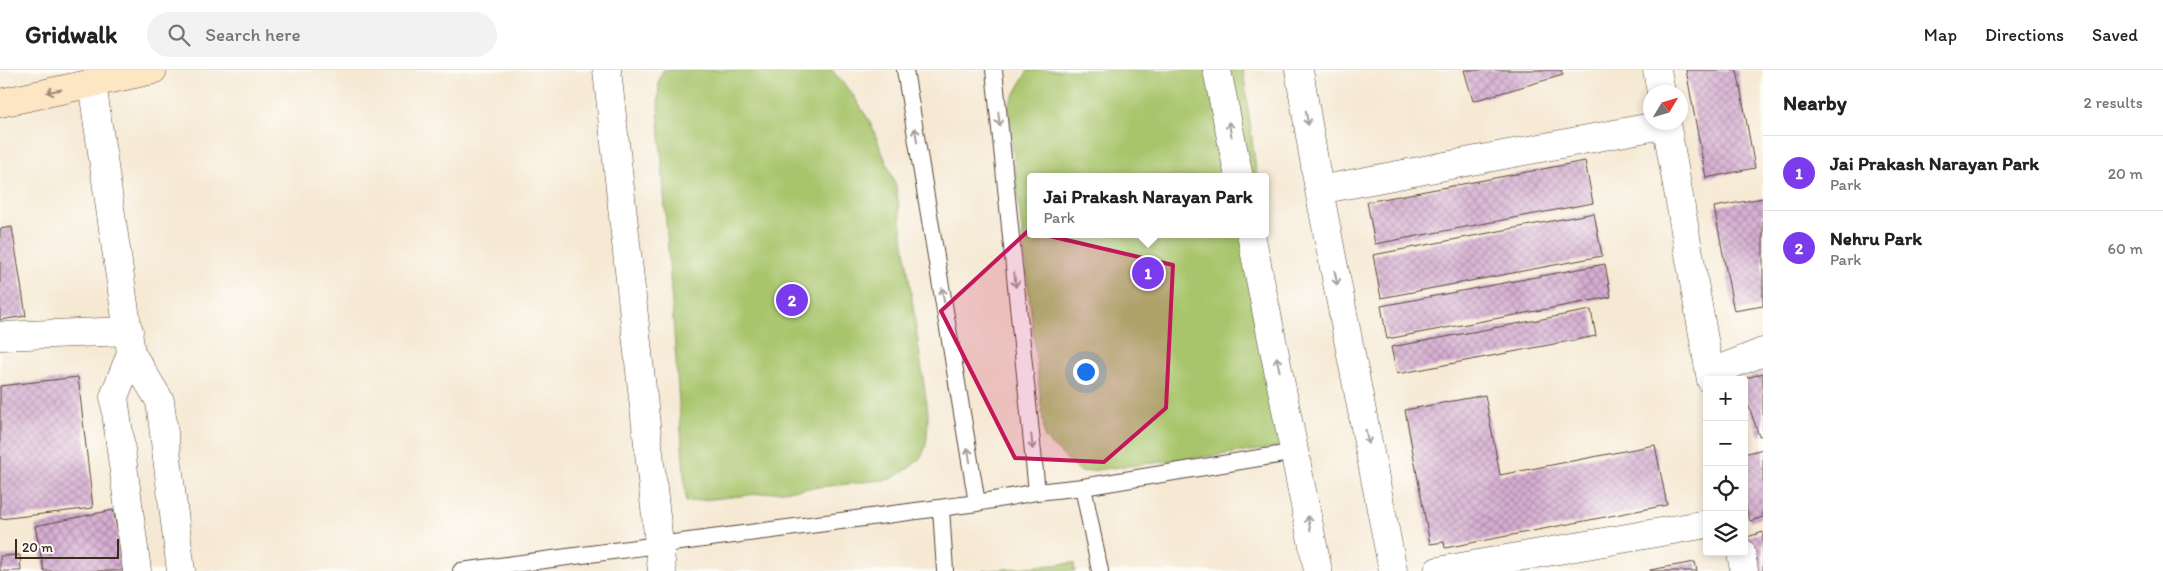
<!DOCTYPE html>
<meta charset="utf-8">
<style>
body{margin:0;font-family:Itim,sans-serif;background:#f2f2f2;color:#222}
.controls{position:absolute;right:15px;bottom:15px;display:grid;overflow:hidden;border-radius:5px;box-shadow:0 2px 8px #0003}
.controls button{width:45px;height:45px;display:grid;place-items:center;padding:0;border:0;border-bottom:1px solid #e0e0e0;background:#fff;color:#222;font:25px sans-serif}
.compass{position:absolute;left:1643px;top:15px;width:45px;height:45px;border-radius:50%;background:#fff;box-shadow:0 2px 8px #0003;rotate:52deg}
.scale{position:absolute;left:15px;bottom:12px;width:104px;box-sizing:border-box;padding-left:5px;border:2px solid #3b2a1e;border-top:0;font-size:14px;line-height:18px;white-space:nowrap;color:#3b2a1e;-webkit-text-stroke:4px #fdfcf7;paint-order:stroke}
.you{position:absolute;left:1085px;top:301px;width:18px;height:18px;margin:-12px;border:4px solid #fff;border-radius:50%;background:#1a73e8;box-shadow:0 0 0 8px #1a73e833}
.badge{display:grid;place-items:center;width:32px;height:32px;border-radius:50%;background:#7c3aed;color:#fff;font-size:16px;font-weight:700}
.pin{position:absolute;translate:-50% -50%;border:2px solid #fff;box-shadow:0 1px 5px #0006}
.popup{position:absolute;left:1027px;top:103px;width:242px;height:65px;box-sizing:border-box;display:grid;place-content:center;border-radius:5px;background:#fff;filter:drop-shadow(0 1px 4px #0005);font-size:16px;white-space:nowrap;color:#767676}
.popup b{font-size:19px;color:#222}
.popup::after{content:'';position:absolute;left:50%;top:100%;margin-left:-10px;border:10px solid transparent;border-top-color:#fff}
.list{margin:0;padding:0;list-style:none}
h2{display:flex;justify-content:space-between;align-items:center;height:65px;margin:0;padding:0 20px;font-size:21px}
h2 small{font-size:16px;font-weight:400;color:#767676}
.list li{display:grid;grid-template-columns:32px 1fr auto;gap:15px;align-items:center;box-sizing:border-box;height:75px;padding:0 20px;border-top:1px solid #e0e0e0}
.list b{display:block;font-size:19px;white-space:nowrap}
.list p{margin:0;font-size:16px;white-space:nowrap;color:#767676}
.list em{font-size:16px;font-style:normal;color:#767676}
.icon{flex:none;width:28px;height:28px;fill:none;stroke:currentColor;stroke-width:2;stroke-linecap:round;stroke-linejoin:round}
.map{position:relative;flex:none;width:1763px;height:501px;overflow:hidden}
header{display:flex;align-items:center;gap:30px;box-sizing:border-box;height:70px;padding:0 25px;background:#fff;border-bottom:1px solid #e0e0e0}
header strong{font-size:24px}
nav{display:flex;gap:28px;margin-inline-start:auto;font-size:18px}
.search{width:350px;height:45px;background:#f2f2f2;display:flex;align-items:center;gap:12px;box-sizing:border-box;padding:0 18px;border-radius:28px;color:#767676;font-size:19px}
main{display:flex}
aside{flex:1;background:#fff}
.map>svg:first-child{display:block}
.park{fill:#a8c56c;stroke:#727845}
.building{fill:url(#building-cross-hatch)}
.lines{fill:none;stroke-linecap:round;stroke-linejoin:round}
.lane-casing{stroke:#574739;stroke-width:18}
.street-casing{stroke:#574739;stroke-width:29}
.secondary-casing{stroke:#574739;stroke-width:29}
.lane{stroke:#fff;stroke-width:16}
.street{stroke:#fff;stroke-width:28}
.secondary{stroke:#fce6c4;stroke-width:28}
.oneway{stroke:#9c8871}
.oneway2{stroke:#a79f9a}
.marked{fill:#c2185b;fill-opacity:0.2;stroke:#c2185b;stroke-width:4;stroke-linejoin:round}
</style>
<header>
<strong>Gridwalk</strong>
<div class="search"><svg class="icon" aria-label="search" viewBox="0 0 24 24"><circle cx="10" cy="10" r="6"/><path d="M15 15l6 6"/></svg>Search here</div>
<nav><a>Map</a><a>Directions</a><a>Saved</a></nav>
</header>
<main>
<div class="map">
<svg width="1763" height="501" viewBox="0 0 1763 501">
<defs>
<pattern id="building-cross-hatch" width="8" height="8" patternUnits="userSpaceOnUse" patternTransform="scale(1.25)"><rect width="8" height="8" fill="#d5add1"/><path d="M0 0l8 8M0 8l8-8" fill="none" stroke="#ae8da9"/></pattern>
</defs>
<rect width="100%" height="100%" fill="#fdfcf7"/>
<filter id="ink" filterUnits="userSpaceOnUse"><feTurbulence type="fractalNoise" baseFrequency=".02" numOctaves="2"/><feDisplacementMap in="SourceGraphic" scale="10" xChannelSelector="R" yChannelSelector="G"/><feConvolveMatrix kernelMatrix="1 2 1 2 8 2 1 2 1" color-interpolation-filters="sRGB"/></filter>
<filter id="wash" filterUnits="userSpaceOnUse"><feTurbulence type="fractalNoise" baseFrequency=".0096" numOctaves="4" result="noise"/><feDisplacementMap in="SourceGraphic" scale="20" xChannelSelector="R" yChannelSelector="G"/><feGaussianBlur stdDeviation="1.12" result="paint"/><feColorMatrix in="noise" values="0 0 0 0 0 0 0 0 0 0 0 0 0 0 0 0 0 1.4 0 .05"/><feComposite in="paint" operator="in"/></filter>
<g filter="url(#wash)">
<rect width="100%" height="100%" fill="#f6e9d4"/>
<path class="park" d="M663 0H832L853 25 870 52 896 116 928 343C927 384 927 389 891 409L686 432 658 38 659 10Z
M1028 0H1243L1257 107H1030V164H1265L1292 376 1081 402 1045 369 1008 36Z
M1074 493 1075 501H983Z"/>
<g id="blocks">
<path class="building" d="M1464 0H1561L1563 5 1473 31Z
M1686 0H1737L1755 98 1706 108Z
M1585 91 1593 133 1375 174 1367 132Z
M1763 128V236L1734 241 1714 137Z
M1594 143 1602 186 1381 228 1373 185Z
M12 157 26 246 0 250V159Z
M1605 194 1611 227 1387 269 1381 236Z
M1591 240 1596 266 1397 304 1391 277Z
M1763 303V365L1759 366 1744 322V309Z
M78 307 93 438 0 449V316Z
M1485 325 1500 405 1655 375 1667 435 1445 478 1444 472 1430 474 1405 340Z
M1763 379V447L1750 451 1744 432V384Z
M113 440 126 501H44L35 456Z
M1763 462V501H1754L1744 468Z
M20 485 21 501H0V486Z
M1695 492 1697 501H1650V500Z"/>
</g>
</g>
<g filter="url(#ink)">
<use href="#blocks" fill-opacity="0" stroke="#574739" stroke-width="1"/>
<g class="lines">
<g class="lane-casing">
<path id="lane" d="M905 0 977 433
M994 0 1037 422
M1083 417 1100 501
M941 438 945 501
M461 501 977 433 1037 422 1083 417 1296 382"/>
</g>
<g class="street-casing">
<path id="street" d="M607 0 662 501
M1217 0 1239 107
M1299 0 1319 120 1393 501
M1657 0 1661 22
M92 13 131 283 160 331 181 501
M1666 52 1711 310
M1319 120 1667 54
M1251 164 1318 501
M0 266 129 261
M131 283 114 327 137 501
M1710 303 1763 282
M1741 482 1744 501
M1438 501 1707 454"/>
</g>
<g class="secondary-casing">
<path id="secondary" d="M0 33 153 0"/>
</g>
<use href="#lane" class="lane"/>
<use href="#street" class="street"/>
<use href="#secondary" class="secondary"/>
</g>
<defs><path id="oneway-shaft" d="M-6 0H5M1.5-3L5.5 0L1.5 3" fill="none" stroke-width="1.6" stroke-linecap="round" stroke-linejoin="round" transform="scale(1.25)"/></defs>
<use class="oneway" href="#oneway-shaft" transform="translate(54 21) rotate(168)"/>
<g class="oneway2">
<use href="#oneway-shaft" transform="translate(1307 48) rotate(80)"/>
<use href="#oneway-shaft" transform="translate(999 49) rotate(84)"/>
<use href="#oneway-shaft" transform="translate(1230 59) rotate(-102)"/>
<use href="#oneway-shaft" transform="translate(916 65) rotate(-99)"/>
<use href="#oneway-shaft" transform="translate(1336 208) rotate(79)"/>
<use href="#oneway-shaft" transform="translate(1015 210) rotate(84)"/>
<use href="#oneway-shaft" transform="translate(943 225) rotate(-99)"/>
<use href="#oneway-shaft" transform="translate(1278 294) rotate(-102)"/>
<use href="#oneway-shaft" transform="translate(1367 367) rotate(79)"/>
<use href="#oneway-shaft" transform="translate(1032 372) rotate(84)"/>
<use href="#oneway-shaft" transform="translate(969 385) rotate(-99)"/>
<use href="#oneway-shaft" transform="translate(1309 453) rotate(-101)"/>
</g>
</g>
<path class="marked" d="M1028 161 1173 195 1166 338 1104 392 1015 388 941 241Z"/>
</svg>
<div class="controls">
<button>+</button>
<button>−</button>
<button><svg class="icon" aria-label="locate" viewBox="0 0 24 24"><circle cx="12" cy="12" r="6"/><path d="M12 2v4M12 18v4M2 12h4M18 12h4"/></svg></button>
<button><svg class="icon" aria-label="layers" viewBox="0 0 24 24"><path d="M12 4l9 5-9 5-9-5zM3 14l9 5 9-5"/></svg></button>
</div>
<svg class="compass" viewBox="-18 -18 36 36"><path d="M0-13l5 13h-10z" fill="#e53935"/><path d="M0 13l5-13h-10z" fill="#767676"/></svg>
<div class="scale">20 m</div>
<div class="you"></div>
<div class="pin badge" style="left:1148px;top:203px">1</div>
<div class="popup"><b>Jai Prakash Narayan Park</b>Park</div>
<div class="pin badge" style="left:792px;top:230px">2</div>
</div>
<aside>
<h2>Nearby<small>2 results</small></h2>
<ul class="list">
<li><span class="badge">1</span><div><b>Jai Prakash Narayan Park</b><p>Park</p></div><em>20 m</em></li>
<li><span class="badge">2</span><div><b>Nehru Park</b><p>Park</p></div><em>60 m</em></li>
</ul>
</aside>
</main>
